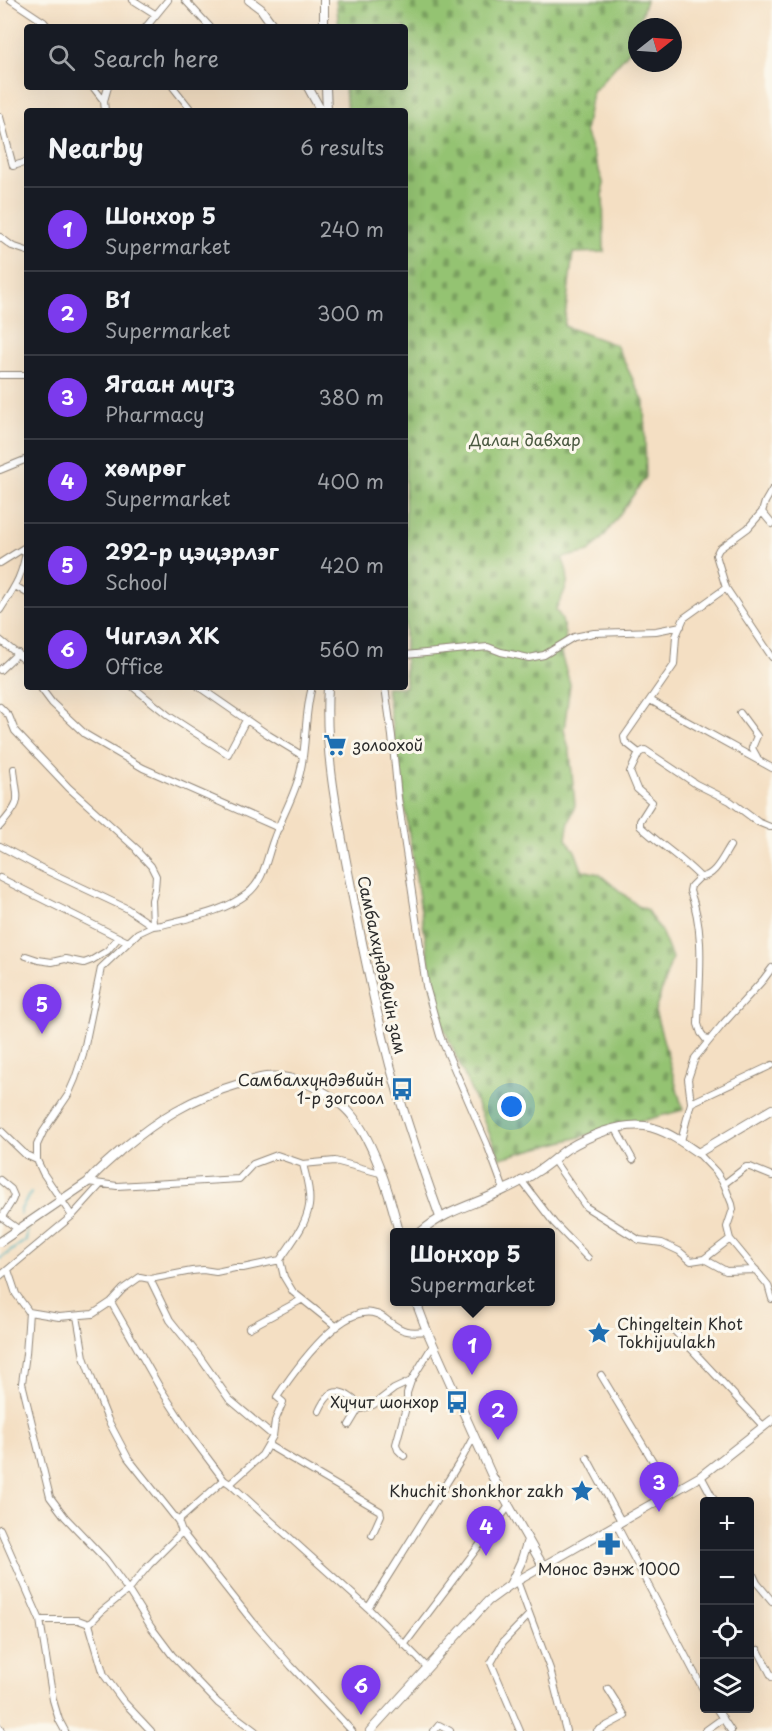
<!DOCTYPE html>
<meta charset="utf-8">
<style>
body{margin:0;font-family:"Playpen Sans",sans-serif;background:#242831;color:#f1f3f6}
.controls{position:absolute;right:18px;bottom:18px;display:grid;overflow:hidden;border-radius:6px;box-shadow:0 6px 24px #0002}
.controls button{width:54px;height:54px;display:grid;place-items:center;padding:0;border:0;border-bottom:2px solid #363941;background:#171b24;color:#f1f3f6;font:30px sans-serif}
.compass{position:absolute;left:628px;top:18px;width:54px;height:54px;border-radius:50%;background:#171b24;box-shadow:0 6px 24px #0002;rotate:73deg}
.you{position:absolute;left:512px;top:1107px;width:21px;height:21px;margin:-15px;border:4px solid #fff;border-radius:50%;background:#1a73e8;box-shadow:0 0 0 9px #1a73e833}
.badge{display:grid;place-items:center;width:39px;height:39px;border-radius:50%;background:#7c3aed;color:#fff;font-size:20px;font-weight:700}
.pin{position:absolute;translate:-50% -50px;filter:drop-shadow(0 2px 3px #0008)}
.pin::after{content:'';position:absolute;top:32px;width:21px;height:18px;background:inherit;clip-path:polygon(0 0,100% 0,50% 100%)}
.popup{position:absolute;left:390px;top:1228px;width:165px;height:78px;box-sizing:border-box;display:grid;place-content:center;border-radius:6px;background:#171b24;filter:drop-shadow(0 2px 4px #0005);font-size:20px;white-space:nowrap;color:#9ea1a6}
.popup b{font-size:22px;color:#f1f3f6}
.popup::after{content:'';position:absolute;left:50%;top:100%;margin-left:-12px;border:12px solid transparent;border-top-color:#171b24}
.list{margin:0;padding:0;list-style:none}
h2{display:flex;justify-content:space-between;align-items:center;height:78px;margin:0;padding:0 24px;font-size:26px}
h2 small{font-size:20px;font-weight:400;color:#9ea1a6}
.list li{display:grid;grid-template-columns:39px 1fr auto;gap:18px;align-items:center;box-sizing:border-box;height:84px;padding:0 24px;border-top:2px solid #363941}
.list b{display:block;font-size:22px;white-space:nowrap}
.list p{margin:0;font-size:20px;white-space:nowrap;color:#9ea1a6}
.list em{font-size:20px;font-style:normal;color:#9ea1a6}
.icon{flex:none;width:33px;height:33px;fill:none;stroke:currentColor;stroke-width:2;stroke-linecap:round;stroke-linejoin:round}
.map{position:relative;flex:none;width:772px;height:1731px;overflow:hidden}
.search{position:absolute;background:#171b24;box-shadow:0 6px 24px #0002;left:24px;top:24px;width:384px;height:66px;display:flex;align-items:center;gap:15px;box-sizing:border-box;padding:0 21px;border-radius:6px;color:#9ea1a6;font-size:22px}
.panel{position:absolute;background:#171b24;box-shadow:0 6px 24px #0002;left:24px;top:108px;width:384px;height:582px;border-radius:6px}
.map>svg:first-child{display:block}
.cemetery{fill:url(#cemetery-stones);stroke:#60774e;stroke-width:1.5}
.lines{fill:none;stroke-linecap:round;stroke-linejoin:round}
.stream{stroke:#3fafbb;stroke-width:2}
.minor-casing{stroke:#908577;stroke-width:8}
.tertiary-casing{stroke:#908577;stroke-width:10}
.secondary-casing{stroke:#908577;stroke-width:10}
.minor{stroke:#fff;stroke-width:6}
.tertiary{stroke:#fff;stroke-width:8}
.secondary{stroke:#fff;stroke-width:8}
.labels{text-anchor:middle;stroke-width:6;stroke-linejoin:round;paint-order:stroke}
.park-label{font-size:16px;fill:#4a5940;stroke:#fbf7ec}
.poi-label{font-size:16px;fill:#2b2b2b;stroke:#fbf7ec;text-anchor:end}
.street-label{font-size:16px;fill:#2b2b2b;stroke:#fbf7ec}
</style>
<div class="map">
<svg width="772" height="1731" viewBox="0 0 772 1731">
<defs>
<pattern id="cemetery-stones" width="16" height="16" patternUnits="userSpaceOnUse" patternTransform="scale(1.5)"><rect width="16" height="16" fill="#94c372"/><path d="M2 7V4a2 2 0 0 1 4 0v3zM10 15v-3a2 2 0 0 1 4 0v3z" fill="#799f5e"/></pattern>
</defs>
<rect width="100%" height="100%" fill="#fbf7ec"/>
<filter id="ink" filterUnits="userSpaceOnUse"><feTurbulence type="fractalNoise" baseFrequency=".0167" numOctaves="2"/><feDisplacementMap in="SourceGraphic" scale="12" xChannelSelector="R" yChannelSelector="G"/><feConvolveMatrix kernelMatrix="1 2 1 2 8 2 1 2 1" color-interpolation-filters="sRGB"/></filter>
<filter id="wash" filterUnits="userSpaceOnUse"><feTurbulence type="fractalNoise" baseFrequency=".008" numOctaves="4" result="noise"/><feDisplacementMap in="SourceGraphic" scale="24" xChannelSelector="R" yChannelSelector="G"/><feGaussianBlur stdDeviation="1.35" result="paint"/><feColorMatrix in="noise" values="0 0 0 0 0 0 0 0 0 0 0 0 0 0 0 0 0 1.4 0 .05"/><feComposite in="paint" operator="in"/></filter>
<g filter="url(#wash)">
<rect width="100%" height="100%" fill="#f4dfc3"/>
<path class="cemetery" d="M336 0H646L630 50 592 93 585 131 603 182 604 252 573 253 564 326 616 345 644 402 646 477 605 535 589 552 562 558C573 581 566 588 556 609L562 620 566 640 561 654 570 684 564 730 570 753 575 805 568 826 566 839 575 851 582 870 599 874 638 906 646 909 661 931 672 958 655 1011 683 1110 500 1158 440 1019 435 1000 386 687H405V111H347L345 87H405V27H339Z"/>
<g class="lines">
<path class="stream" d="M21 1214V1209L31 1193
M0 1259 26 1240 27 1231"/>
</g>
</g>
<g filter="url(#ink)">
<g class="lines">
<g class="minor-casing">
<path id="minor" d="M11 0 44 22 48 27
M133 0 155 14
M185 0 210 27
M146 27 168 0
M93 87 104 101
M173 87 192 111
M105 111 104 101 108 87
M0 117 13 166 27 162
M0 237 12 246 27 251
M0 375H27
M0 470 27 459
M772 490 765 502 762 512 748 528 719 549 716 555 726 588 772 657
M762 512 772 524
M0 563 27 546
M15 586 27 593
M0 610C16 585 23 575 27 546
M0 640 27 662
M405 655 488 647 501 652 529 658 544 655 574 637 594 633 656 631 681 626
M0 670 18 653
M40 687 52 703 85 734 143 768 279 828
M133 687 169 716 228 754 246 720
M199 687 267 734 303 756
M385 687 392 736 398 798 426 986 440 1036 487 1144 504 1190
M650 700 683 719 772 768
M0 707 9 716 15 731 69 788 138 850 137 851 151 866 156 876 155 889 152 900 153 926
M740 713 757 736 752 748 757 757
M639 753 645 750 696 784 730 801 758 822 770 827H772
M0 826C24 799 17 802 14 769
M0 846 43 869 126 908 153 926
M700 877C682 858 659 844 640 826V821L652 802 637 789 630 772 639 753 625 742 624 737 674 665 676 636 684 618 726 588
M0 878 128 942
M26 956 38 960 52 962 65 959 84 963 92 960 107 951 118 938
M708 1042 701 1033 698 1024C699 979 706 934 690 891L691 886 700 877C714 878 723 857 730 846
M691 1103 772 1065
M616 1129 633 1160
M0 1130 26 1155 37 1160
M681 1141 691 1103 688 1079 695 1058 722 1025 763 980 772 968
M698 1153 716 1172 724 1184 732 1204 733 1209 727 1227 730 1239 768 1285 772 1299
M554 1161 586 1207 639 1240 662 1243 679 1251 691 1261 704 1259 730 1239
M303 1164C306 1177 311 1192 309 1206 306 1226 291 1243 280 1260L284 1277 293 1292 337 1327
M0 1180 11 1189 14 1196 12 1201 2 1217
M521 1180 554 1223 588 1258
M88 1182 117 1186 239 1179 253 1164 277 1155 303 1164 335 1161 380 1173
M724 1184 746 1167H750L772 1176
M0 1216 18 1229
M72 1216 43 1173 37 1160V1145L43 1132 68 1095 75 1079 83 1055 101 968 138 933 153 926 162 925C191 917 222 913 247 894 264 881 266 860 273 841 281 818 294 797 300 773 307 745 304 715 312 687
M704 1259 726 1271 756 1270
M8 1270 16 1294 29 1312 59 1317 93 1314 111 1302 123 1289 140 1277 150 1279 170 1320 199 1356 229 1399 273 1436
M0 1276 72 1216 101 1184
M150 1279 192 1271 203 1270 216 1272 235 1268H243L280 1260
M111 1302 160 1388 191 1436 224 1480
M29 1312 26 1354 22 1383 50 1497 65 1517 106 1560 128 1590 151 1627 172 1655 218 1703 255 1731
M77 1316 84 1357 94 1385 108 1420 128 1458 178 1521
M668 1324 764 1427
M249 1328 301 1300
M601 1375 672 1493
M319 1411C332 1381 345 1392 364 1408
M349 1425 358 1410 373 1405 394 1389 411 1381 433 1345
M268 1445 380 1511 381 1515 372 1535
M404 1456 398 1450 396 1444 407 1404V1393L411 1381
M587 1458 621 1521
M701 1476 715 1502
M230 1484 368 1608 427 1667
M616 1524 704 1691
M0 1529 40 1620H78L89 1624 102 1611 128 1590 149 1565 182 1532 178 1521 224 1480 230 1484 262 1455 273 1436 275 1421 283 1402 277 1397C293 1373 342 1302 376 1314 381 1315 384 1318 388 1321 403 1332 408 1333 427 1331
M182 1532 253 1622 291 1666 352 1731
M750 1568 757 1583 772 1601
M517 1581 550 1669 566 1731
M368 1608 461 1460 474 1436
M40 1620 53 1700 59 1720 65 1731
M89 1624 104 1675 123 1701 151 1731
M404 1645 509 1506
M758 1650 772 1677
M716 1708 731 1731
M0 1728 1 1731
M434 1731 439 1725 450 1731
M520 1731 491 1663 503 1642 529 1615
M597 1731 625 1716 608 1689
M705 1731 723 1718"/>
</g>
<g class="tertiary-casing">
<path id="tertiary" d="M249 0 261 9 274 27
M324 0V27
M308 87 321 111
M326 87 327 111
M328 687C324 751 337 814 349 877 361 940 374 1003 390 1065 404 1116 422 1167 440 1217
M421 1232C445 1210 477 1204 506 1189 517 1184 528 1178 538 1171 548 1165 557 1156 567 1149 589 1136 619 1123 645 1126 664 1129 682 1142 698 1153L772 1109
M0 1242 88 1182C97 1170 109 1161 120 1151 158 1119 191 1098 239 1084 248 1082 257 1078 266 1077 293 1074 325 1089 345 1108 373 1134 390 1196 399 1232
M416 1302 427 1331 492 1476 543 1566
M510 1585 521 1562 528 1540"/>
</g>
<g class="secondary-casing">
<path id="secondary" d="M370 1731 488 1601 510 1585 701 1476 772 1420"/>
</g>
<use href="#minor" class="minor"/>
<use href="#tertiary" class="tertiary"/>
<use href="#secondary" class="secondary"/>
</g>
</g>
<defs>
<g id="supermarket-bare" transform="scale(1.8)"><path d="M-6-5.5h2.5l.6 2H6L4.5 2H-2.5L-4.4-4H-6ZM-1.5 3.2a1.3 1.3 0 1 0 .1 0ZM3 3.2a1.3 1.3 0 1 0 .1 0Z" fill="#1f6fb2" stroke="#fbf7ec" stroke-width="2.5" paint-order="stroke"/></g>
<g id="bus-bare" transform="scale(1.8)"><path d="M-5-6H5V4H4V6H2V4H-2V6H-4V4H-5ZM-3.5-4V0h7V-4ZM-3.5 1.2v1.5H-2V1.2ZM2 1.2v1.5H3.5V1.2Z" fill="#1f6fb2" stroke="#fbf7ec" stroke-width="2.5" paint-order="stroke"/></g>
<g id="sight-bare" transform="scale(1.8)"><path d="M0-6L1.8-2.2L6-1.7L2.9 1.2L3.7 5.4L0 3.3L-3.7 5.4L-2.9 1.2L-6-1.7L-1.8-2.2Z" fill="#1f6fb2" stroke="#fbf7ec" stroke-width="2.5" paint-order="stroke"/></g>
<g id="pharmacy-bare" transform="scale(1.8)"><path d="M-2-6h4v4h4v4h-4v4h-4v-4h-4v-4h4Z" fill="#1f6fb2" stroke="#fbf7ec" stroke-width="2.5" paint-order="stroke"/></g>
</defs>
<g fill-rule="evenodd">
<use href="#supermarket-bare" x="335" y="745"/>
<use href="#bus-bare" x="402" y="1089"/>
<use href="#sight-bare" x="599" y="1333"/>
<use href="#bus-bare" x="457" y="1402"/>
<use href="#sight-bare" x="582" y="1491"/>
<use href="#pharmacy-bare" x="609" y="1544"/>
</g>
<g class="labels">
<g class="park-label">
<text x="525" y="446">Далан давхар</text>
</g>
<g class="poi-label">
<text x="353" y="751" text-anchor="start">золоохой</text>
<text x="384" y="1086">Самбалхүндэвийн<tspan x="384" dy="18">1-р зогсоол</tspan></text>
<text x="617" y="1330" text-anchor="start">Chingeltein Khot<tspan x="617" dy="18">Tokhijuulakh</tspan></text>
<text x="439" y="1408">Хүчит шонхор</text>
<text x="564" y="1497">Khuchit shonkhor zakh</text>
<text x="609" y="1575" text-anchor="middle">Монос дэнж 1000</text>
</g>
<g class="street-label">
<text transform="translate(382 965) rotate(78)" y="6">Самбалхүндэвийн зам</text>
</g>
</g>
</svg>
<div class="controls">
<button>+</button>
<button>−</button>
<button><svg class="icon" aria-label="locate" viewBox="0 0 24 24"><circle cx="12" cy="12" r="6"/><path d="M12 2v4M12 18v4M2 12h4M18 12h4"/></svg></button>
<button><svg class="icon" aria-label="layers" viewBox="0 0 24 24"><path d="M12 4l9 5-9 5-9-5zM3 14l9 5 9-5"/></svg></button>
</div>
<svg class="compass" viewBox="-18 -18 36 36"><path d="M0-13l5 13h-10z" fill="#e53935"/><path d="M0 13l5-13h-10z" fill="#9ea1a6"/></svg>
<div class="you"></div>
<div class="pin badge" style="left:472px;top:1375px">1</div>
<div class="popup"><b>Шонхор 5</b>Supermarket</div>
<div class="pin badge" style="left:498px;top:1440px">2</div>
<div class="pin badge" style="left:659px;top:1512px">3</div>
<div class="pin badge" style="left:486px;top:1556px">4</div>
<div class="pin badge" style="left:42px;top:1034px">5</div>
<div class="pin badge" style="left:361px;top:1715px">6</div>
<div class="search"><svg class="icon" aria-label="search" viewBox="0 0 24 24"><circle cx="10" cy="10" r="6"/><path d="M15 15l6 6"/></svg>Search here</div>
<section class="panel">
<h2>Nearby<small>6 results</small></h2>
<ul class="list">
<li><span class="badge">1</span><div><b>Шонхор 5</b><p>Supermarket</p></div><em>240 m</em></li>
<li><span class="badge">2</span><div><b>В1</b><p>Supermarket</p></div><em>300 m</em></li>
<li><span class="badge">3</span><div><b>Ягаан мүгз</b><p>Pharmacy</p></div><em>380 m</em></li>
<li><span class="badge">4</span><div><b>хөмрөг</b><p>Supermarket</p></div><em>400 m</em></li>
<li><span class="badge">5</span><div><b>292-р цэцэрлэг</b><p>School</p></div><em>420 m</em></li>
<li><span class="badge">6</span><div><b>Чиглэл ХК</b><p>Office</p></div><em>560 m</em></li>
</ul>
</section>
</div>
